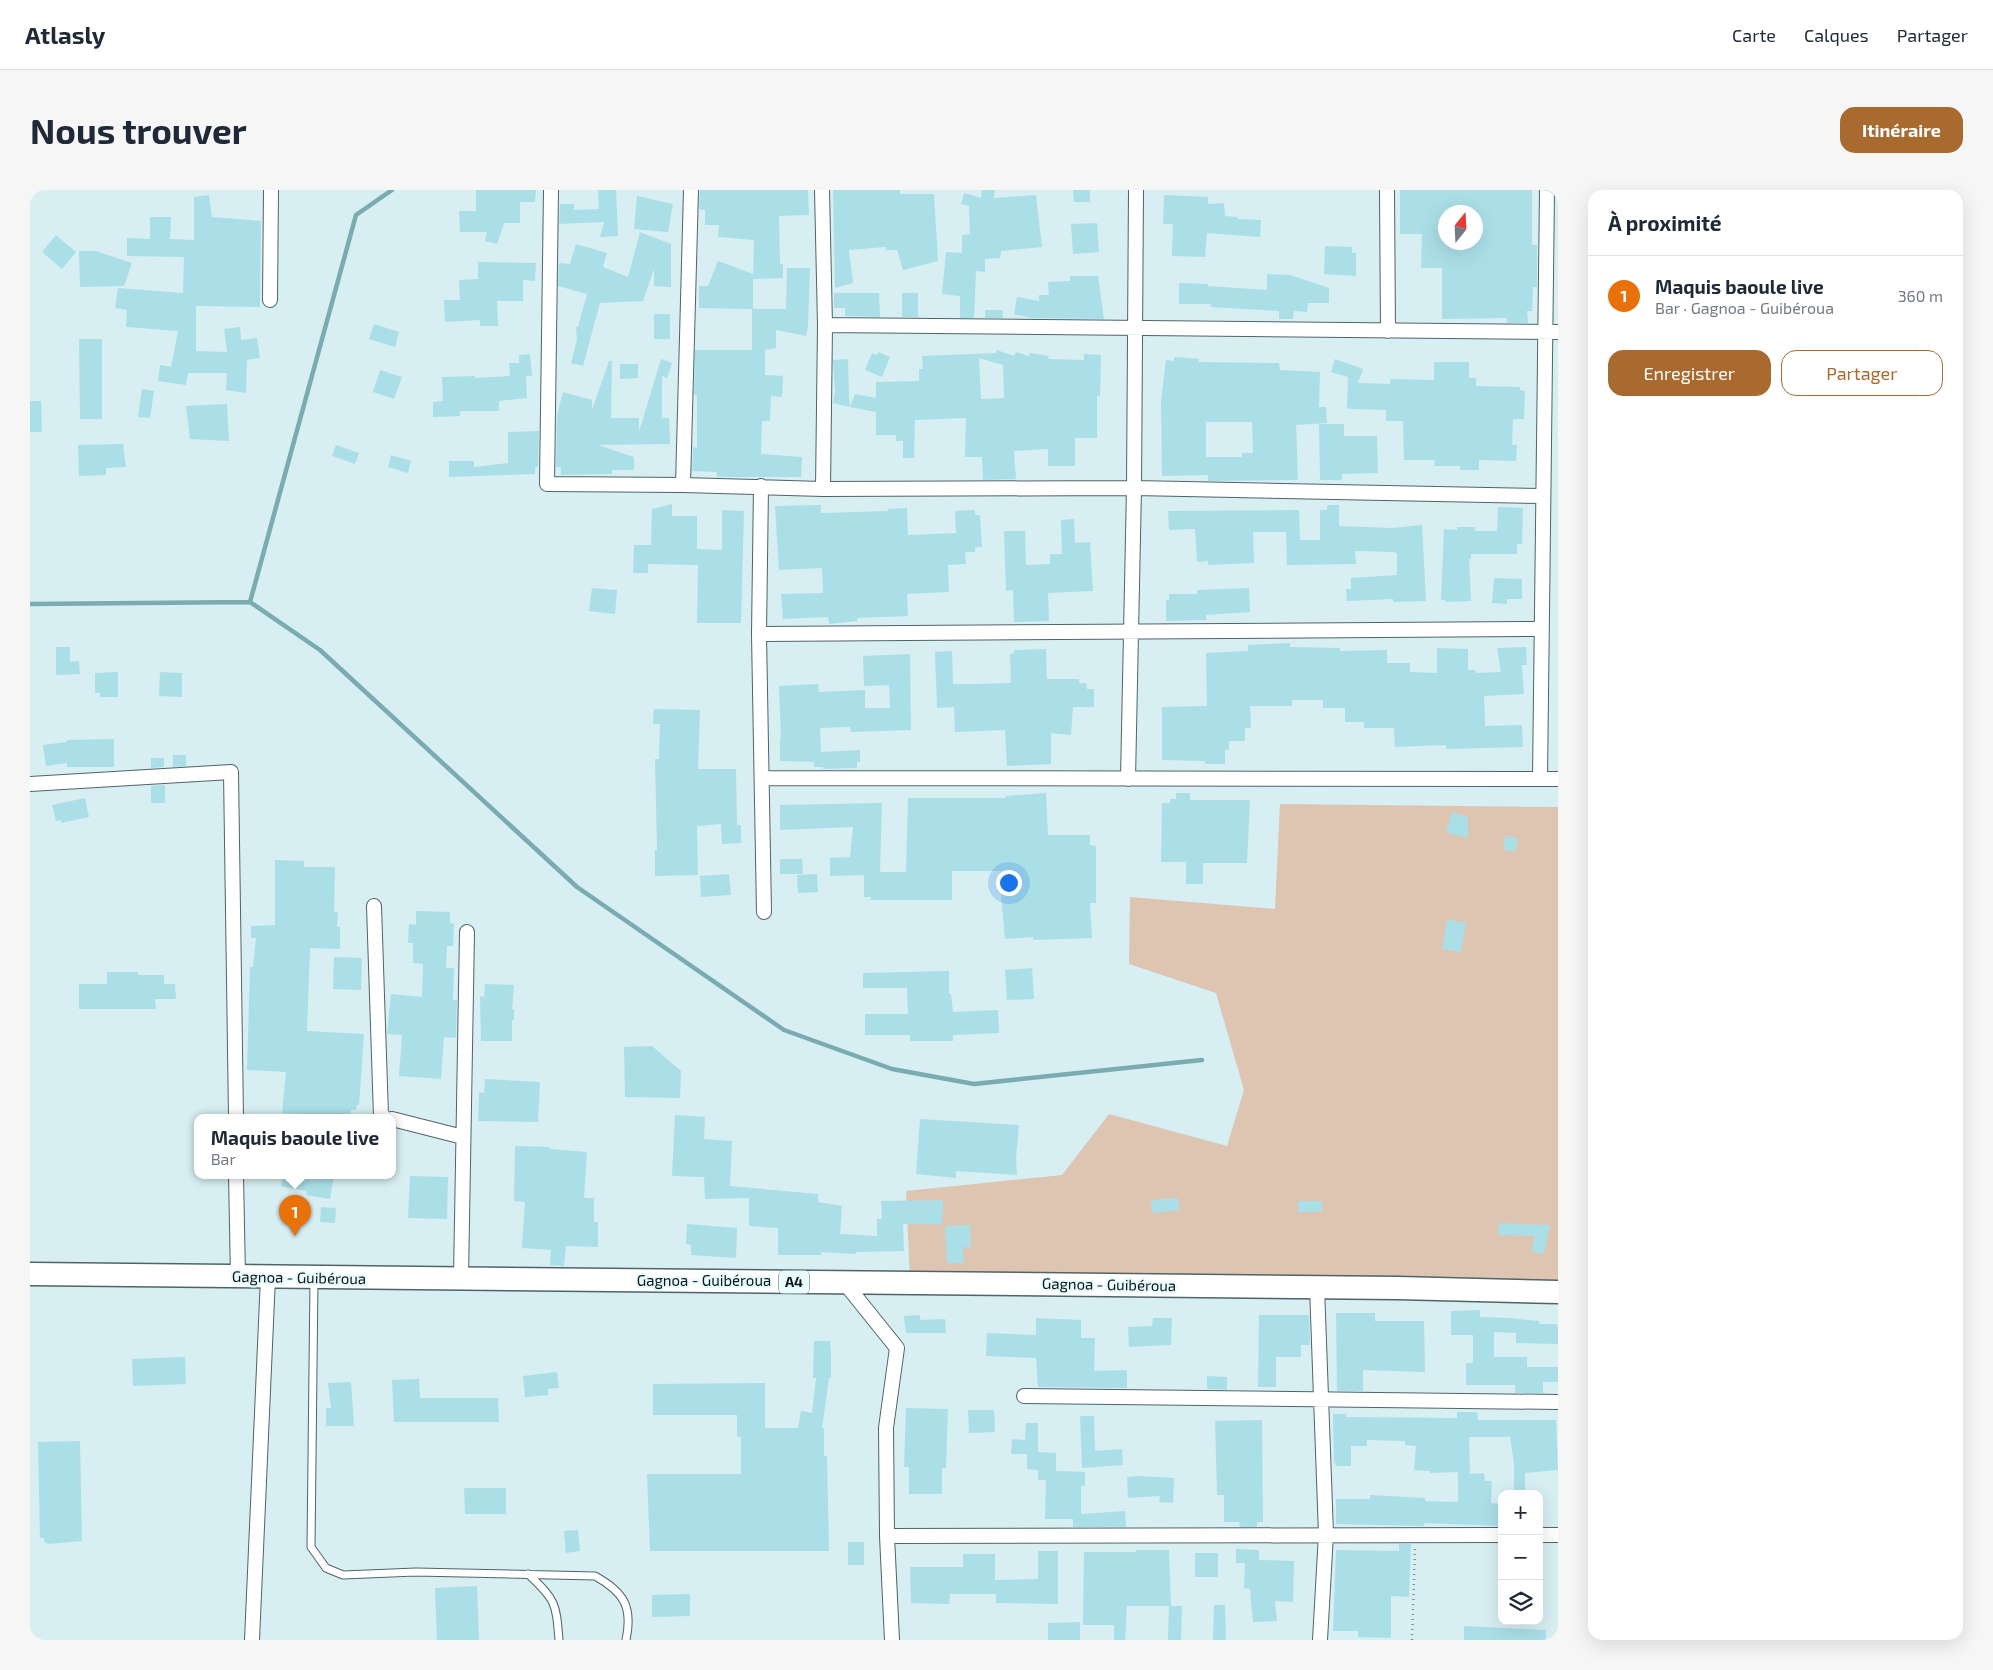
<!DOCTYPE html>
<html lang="fr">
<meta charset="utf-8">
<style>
body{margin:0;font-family:"Exo 2",sans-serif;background:#f6f6f7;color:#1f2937}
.controls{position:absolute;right:15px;bottom:15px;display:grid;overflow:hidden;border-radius:10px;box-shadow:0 5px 20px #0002}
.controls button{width:45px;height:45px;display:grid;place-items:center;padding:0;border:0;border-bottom:1px solid #e0e1e3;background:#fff;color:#1f2937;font:25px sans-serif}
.compass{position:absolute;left:1408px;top:15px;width:45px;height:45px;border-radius:50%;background:#fff;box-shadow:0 5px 20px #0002;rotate:18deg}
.you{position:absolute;left:978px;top:692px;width:18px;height:18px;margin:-12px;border:4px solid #fff;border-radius:50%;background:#1a73e8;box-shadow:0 0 0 8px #1a73e833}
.badge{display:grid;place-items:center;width:32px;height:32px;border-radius:50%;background:#a86a2f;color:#fff;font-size:16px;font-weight:700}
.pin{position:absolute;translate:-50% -41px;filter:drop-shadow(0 1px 2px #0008)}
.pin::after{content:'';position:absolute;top:26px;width:18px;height:15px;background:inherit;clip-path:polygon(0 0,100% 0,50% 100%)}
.popup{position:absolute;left:164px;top:924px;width:202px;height:65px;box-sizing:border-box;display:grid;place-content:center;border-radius:10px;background:#fff;filter:drop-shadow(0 1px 4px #0005);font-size:16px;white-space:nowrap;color:#747a83}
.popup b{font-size:19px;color:#1f2937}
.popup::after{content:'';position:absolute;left:50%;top:100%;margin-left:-10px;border:10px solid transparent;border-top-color:#fff}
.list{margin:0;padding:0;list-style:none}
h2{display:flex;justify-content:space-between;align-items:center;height:65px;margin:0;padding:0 20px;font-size:21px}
h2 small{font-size:16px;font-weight:400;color:#747a83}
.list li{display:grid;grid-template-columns:32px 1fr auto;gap:15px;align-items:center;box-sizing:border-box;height:80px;padding:0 20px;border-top:1px solid #e0e1e3}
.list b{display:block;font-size:19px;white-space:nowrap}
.list p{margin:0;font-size:16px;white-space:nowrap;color:#747a83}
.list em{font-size:16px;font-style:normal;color:#747a83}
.actions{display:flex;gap:10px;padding:15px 20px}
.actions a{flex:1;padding:11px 0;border:1px solid #a86a2f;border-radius:15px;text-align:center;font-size:18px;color:#a86a2f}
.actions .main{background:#a86a2f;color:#fff}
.icon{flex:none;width:28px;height:28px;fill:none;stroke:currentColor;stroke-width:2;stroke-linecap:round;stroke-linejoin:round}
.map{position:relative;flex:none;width:1528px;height:1450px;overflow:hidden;border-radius:15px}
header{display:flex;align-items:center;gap:30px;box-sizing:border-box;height:70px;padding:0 25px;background:#fff;border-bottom:1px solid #e0e1e3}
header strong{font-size:24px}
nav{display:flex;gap:28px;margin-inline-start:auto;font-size:18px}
.intro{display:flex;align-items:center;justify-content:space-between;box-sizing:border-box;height:120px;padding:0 30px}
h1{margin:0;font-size:35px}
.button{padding:12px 22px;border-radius:15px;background:#a86a2f;color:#fff;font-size:18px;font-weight:700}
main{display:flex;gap:30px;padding:0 30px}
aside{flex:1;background:#fff;border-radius:15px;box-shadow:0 5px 20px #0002}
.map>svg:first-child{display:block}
.green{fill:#ddc5b2}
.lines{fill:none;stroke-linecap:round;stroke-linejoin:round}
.stream{stroke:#78abb2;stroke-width:4.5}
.building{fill:#abdfe7;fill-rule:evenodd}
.lane-casing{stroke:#4f6467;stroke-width:9}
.street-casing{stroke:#4f6467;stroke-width:16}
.primary-casing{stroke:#4f6467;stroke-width:25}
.path{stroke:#7f9092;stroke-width:2.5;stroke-dasharray:1 4;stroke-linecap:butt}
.lane{stroke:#fff;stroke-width:7}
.street{stroke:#fff;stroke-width:14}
.primary{stroke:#fff;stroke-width:22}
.labels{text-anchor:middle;stroke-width:4.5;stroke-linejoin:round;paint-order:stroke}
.shield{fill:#e8fbfd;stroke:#4f5a5b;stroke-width:1}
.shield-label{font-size:14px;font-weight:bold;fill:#0d1516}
.street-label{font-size:15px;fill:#0d1516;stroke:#e8fbfd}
</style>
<header>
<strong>Atlasly</strong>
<nav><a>Carte</a><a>Calques</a><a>Partager</a></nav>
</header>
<div class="intro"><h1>Nous trouver</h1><a class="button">Itinéraire</a></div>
<main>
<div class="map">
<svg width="1528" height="1450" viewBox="0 0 1528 1450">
<rect width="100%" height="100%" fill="#d7eef2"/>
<path class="green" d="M1250 614 1528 617V1100L880 1088 876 1001 1032 985 1079 924 1197 956 1214 900 1186 803 1099 774 1100 707 1245 719Z"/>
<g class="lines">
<path class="stream" d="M220 412 290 460 547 697 754 840 862 879 944 894 1172 870
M0 414 220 412 326 25 362 0"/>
</g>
<path class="building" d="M446 0H506L505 12H490V33H474L467 54 455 51 457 42H430L429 21H446Z
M568 0H586L588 46 570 47 574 32 529 34 530 14H544V20L569 19Z
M670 0H778L779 25 749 26 750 74H753V88L723 89 724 50 688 47 689 35H675V20L669 19Z
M803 0H870V4H904L908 71 873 80 867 60H856V57L819 60 823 93 805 98Z
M952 0H965L964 8 1006 5 1012 57 971 61 970 68 955 69V82L946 81 944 128H930V106L912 104 916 62 932 63V45L940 44 939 16 931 14 934 3 951 8Z
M1043 0H1060V12H1044Z
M1370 0H1502V55H1507V97H1503L1502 121H1497L1498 133H1477V128L1412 129V78H1391L1392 44H1370ZM1416 22H1446V52L1443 55H1416Z
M179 5 182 27 231 31 230 117 166 116V161L197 162 194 139 210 137 211 150 227 148 230 168 217 170 216 203 196 200 197 183H158L156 195 128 191 130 175 141 177 148 141 96 137 97 120 85 118 88 98 153 103 154 67 97 66V48L120 49V27H141L140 49 164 50V7Z
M1134 5 1178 7V14L1194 13 1195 26 1208 27V29L1231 30 1230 47 1177 43 1175 67 1142 66 1143 34H1133Z
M607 6 643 14 638 42 604 39Z
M1067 33 1069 62 1043 64 1041 34Z
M610 42 641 54V97L624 96V79L613 111 570 113 553 176 541 173 547 150 546 137H548L557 104 528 96 529 73 540 74 546 54 577 63 573 77 598 87Z
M26 45 46 62 32 79 12 62Z
M1295 56 1322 57V63H1326V86L1294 84Z
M49 61H66L102 73 94 96 50 97Z
M688 71 723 84V119L669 118V96H678Z
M448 72 506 73 505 91 493 90V111H467L468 136H450V130L415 132 414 110H430L429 90 448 89Z
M757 78H780L778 136 776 146 746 140V158L735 160V185L753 186 752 207 741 206 740 231H732L731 264 772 267 771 287H687V282L662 281 663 257 667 258V205H664L665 160H722V119H756Z
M1237 84 1260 85 1299 98V113H1278L1277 122 1264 121 1263 129H1249V121L1181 117V114H1149V93L1178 94V96L1237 100Z
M1040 86H1068L1074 129 1001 128 984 124 987 107 1009 111V105H1019L1018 92 1040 91Z
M804 103H849L850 127 815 126V118H804Z
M872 103H888V127H872Z
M955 120H972L973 128H955Z
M624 124H640V149H624Z
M344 134 369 142 365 157 339 149Z
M49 149H72V229H50Z
M967 160 984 166 986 162 999 166V163L1019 166 1018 169 1054 170V164L1071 165 1070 206H1067V248H1045V276H1018V259L984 261 986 289 953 290 952 267H935L936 228 885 230 884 268H873V251H866V245H846V222L820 217 825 204 846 208V192L889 191V179H893L892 166 966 163ZM949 168 973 175 974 208 951 209Z
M848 162 860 167 852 187 835 180 842 163 847 165Z
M500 164 502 186H496L497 208 469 211V221H430V226L403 227V212L413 211 412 187 445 186V188L480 186 479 173H489V165Z
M1144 167 1169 169 1168 172 1249 173 1250 180 1290 182 1289 217H1296L1297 233 1266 235 1268 290 1178 291V285L1132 286 1131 211 1136 170 1144 171ZM1176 232H1222L1223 263H1212V267H1176Z
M631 169 642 173 637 188 632 186V228H639L640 254 568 255 604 267V280H582V284L531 285V277H526L527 225 533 202 562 210V220L579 171H582L581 228H609V242Z
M818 169 819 207 820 217 803 213 805 201 803 170Z
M1305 169 1333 179 1328 193 1360 194V189L1404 190V172H1439V188H1446V196L1490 197V200L1495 201 1494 229H1483L1482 255H1487L1486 271 1449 270V280H1430V276H1404L1405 270H1374L1373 231H1356V220L1321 219V215L1320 219 1317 218 1318 187 1301 182Z
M590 174H608V188L590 189Z
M350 180 372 187 364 209 343 202Z
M112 199 124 201 120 228 108 227Z
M0 211H11L12 242H0Z
M197 214 199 251 160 249 156 216Z
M1289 234H1314V246H1347L1348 283 1312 284V290H1290Z
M509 241 508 277H505V284L419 287V271H444V277L478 273V242Z
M93 254 96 277 76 278V285L49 286 48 255Z
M306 255 329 263 325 274 302 266Z
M361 265 381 271 378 283 358 277Z
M642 314V326H667V359L692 360V320L714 321 711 433H667L668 375 618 374V383H603L604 355H621L622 319Z
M791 315V323L858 321V319L877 318 878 345 926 343 925 321 945 320V325H950L952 357H945V362H935L936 374 918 375 919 402 877 404 878 426 827 428V431L799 434 798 427 753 429 751 404 793 403 792 378 749 380 745 316Z
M1297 315H1309V336L1362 338 1392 335 1396 411 1363 412V409L1317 411 1316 399H1321V388L1367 385V363L1363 362 1325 361 1326 374 1257 375 1256 342H1223L1224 373 1178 375V371L1167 372 1165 339 1139 340 1138 321 1269 320 1270 350H1290V320H1297Z
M1468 317 1493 318 1492 354H1487V364H1441V369H1439L1441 411 1416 412V410H1411L1414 339 1427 340V337H1445V341H1467Z
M1044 329 1045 353 1060 352 1063 401 1018 403 1019 431 984 432 983 400 976 401 974 341H995L996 375 1020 374V364H1032L1031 330Z
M1464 388 1492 389V409H1477V414L1462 413Z
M562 398 587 400 585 424 559 421Z
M1219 398 1220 422 1176 425V430L1136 431V410H1139V404H1167V400Z
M1260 453V457L1310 458V461L1357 460V473H1380V482L1407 483V458L1438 459V480H1445L1446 483 1471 482 1467 458 1496 457 1497 475H1492L1494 504 1454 506 1455 536 1492 535 1493 557 1416 559V555L1365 557 1364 538H1334V532H1315V518H1293V510H1262V516H1220L1221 538H1215V551H1199V560H1195V574H1175V571L1132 570V517L1177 516 1176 463 1218 461V455Z
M26 457H40V472L49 471 50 484 26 485Z
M1016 459 1017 489H1049V493H1056L1057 499H1064V517H1043L1041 545 1021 543V574L977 576 975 540 925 542 924 517 907 518 905 462 922 461 923 494H947L981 493 980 464 984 463V460Z
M880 464 881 540 821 542 820 537 790 538 791 562 830 560V572H827V578L793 579V577H784V572L750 571V549H751L749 496 788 494 789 502 835 500V518H860L859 495 834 496 833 466Z
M88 482V507H70V503H65V483Z
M130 482 152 483V507L129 506Z
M624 519 670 520 668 579H706L707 635H711V653L692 654 691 634 667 636 668 685 625 686V660H627L625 569H629L630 534H623Z
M84 549V577H37V573L16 576 13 555 37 552V550Z
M143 565H156V576L143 577Z
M121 568H134V577L121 578Z
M135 595V613H121V596Z
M1016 603 1018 645H1060V655L1066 656V713H1060L1062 748 1003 750V747L975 749 971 704H975L973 681H922V710H841V707H834V685L800 686V668L820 667 823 637 750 640V615L852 613 850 682H876L878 608H976V606Z
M1146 603H1160V610H1220L1217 673H1173V694H1156V672H1131L1132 613H1140V609H1146Z
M55 608 59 627 31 633V630L26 631 22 615Z
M1422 622 1438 627V648L1416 642Z
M1475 646 1488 648 1485 662 1473 659Z
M750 669H772L773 684H750Z
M245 670 274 671V677H305L304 722H308L307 737H310V759L280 758 277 841 334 844 329 915H327L326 920H321V927L252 923 256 882 217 880 220 777H223L226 748H221V736L245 735Z
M699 684 701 705 671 707 670 686Z
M787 684 788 702 768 703 767 685Z
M386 721 420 722V733L424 734 423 756H417L416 778H424L423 810H427L426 848 414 847 411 889 369 886 372 845 357 844 361 804 392 807 393 774 383 773V753H378L379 734 386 735Z
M1417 729 1436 733 1431 762 1412 759Z
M304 767 332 768 331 800 303 799Z
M1002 778 1004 809 977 810 975 780Z
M919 781V804H921L923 822 968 820 969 843 923 845V851H880V845H835V824H878L877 798H833V783Z
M77 782H108V785H134V794H145L146 809H125L126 819H49V794H77Z
M455 794 484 795 482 819H484V830H482V851H451L450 806 454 807Z
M622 856 651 881 650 908 595 907 594 857Z
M455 889 510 892 508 932 448 931 449 902 454 903Z
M645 925 675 927 674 949 702 951 700 996 788 1004V1012L812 1016 810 1044 847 1046V1029H852L851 1011 913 1010 912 1034H873L874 1061 826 1062V1064L791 1062V1065H748V1038L719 1036V1008L675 1009 674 987 642 986Z
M890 929 989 935 986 968 987 985 926 981V988L886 984Z
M485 956 520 957V959L557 962 554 1008H564V1032H568V1057L536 1056 534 1076 520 1075 521 1060 492 1058 495 1012 484 1011Z
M253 985H304L300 1009 276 1005 277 1001 251 996Z
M380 986 418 987 417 1029 378 1028Z
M1148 1008 1150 1020 1122 1023 1121 1010Z
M1268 1011H1292V1022H1268Z
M291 1017 306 1018 305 1033 290 1032Z
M1469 1033 1520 1035 1514 1064 1501 1061 1505 1046 1468 1045Z
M657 1034 707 1038 706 1068 661 1065V1055L656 1054Z
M940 1035 941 1057H933L934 1073H917L915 1036Z
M1450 1120V1127L1479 1128 1509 1131V1134H1526L1528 1136V1154L1486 1153V1143L1464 1142V1167H1497V1177H1528V1192H1513V1203H1485V1195H1436V1173H1443V1145H1421V1121Z
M1306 1123H1345V1131H1394L1395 1182 1333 1180V1201H1307Z
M890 1125V1130L915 1129 916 1143H876L874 1126Z
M1229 1125H1279L1280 1155H1271V1167H1246V1197H1228Z
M1006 1128 1051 1130V1148H1065L1064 1181 1097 1180V1198L1008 1197 1006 1168 956 1166 957 1143 1006 1145Z
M1123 1128H1142L1141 1155 1099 1157 1098 1137 1122 1136Z
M784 1151H800L801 1163V1188H799L792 1238H794V1266H797L799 1361H620L617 1284H711V1247H707V1225H623V1194L735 1193V1238H768L771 1221 782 1223 786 1188H783Z
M155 1167 156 1194 103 1196 102 1169Z
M527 1182 529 1198 518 1199V1205L495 1207 493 1186Z
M1177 1186 1197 1187V1200L1177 1199Z
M389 1189 390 1208H468L469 1232H364L362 1190Z
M321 1192 324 1236H296V1218H301L298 1193Z
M876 1218 918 1219 916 1278H912V1304H879V1277H874Z
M938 1220H964L965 1242 939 1243Z
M1427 1222H1447L1448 1230H1526L1528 1280 1495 1283V1304H1484V1273L1480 1247H1439L1440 1284 1454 1283 1455 1291H1462L1461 1313 1472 1314V1336L1394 1333V1336L1306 1334V1309H1340V1305L1395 1308V1311L1428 1312V1282L1400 1283V1281L1384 1280 1386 1256 1375 1255V1251L1337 1250V1256H1321V1276H1306V1271L1304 1276 1303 1224H1316V1227L1427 1228Z
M1050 1226H1064L1065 1261 1092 1259 1093 1275 1052 1278Z
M1232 1230 1233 1332H1227V1337H1210L1209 1332H1194V1305H1187L1185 1231Z
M996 1233H1008V1262L1026 1263V1281L1055 1282V1296H1051V1324L1095 1321 1096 1337H1043V1329H1015L1016 1290H1008V1280L997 1279V1264H981L982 1249 995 1250Z
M50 1251 52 1351 19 1354 14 1352V1348H10L8 1252Z
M1108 1286 1144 1288 1143 1313 1129 1312 1130 1306 1098 1308 1097 1287Z
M434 1298H476V1324H435Z
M548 1340 550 1361 536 1363 534 1341Z
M818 1352H834V1375H818Z
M1369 1354H1381L1379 1407 1361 1406V1448L1328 1447V1441H1303L1306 1360 1369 1361Z
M1206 1359 1229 1360V1370L1264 1371 1263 1412 1245 1411 1247 1431 1223 1432 1220 1399 1214 1398 1215 1373H1206Z
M1106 1360H1139L1141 1416H1152L1151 1450H1138L1139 1416H1097L1095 1450H1084V1435H1053L1054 1362H1106Z
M1008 1361H1028V1414L966 1413V1404H920L919 1414 881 1413 880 1377H933V1364H965V1390L1008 1389Z
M1165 1363H1188V1387H1165Z
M447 1396 449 1450H407L405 1398Z
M660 1404V1426L622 1427V1405Z
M1184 1415H1195L1196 1450H1183Z
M1050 1432V1450H1018V1433Z
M1434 1436 1516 1440V1450H1434Z"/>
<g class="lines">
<g class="lane-casing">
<path id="lane" d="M284 1089 281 1357 296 1378 313 1385 386 1382 565 1386C594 1402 603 1417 596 1450
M498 1384C526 1410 526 1413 529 1450"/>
</g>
<g class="street-casing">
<path id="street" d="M521 0 517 294 653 295 793 299 1104 298 1513 306
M792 0 795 135 793 299
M1357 0 1358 141
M240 110 241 0
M795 135 1528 142
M653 295 661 0
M731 296 729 444 734 722
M729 444 1512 439
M733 588 1528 589
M1098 589 1104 298 1106 0
M1510 589 1517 0
M0 594 201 582 206 927
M344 716 351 926 354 927
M362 929 433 947
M206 985 208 1087
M431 1089 437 742
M814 1092 867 1158 856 1238 857 1346 1472 1345
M1287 1097 1296 1344 1290 1450
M994 1206 1528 1212
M1509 1345H1528
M857 1346 862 1450
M222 1450 238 1087"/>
</g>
<g class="primary-casing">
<path id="primary" d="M0 1084 1368 1098 1528 1102"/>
</g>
<path class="path" d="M1382 1450 1385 1359"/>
<use href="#lane" class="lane"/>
<use href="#street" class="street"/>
<use href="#primary" class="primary"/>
</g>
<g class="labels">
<rect class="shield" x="749" y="1080.5" width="30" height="23" rx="4"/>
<g class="shield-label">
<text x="764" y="1097">A4</text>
</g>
<g class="street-label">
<text transform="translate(269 1088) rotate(1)" y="5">Gagnoa - Guibéroua</text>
<text x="674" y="1096">Gagnoa - Guibéroua</text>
<text transform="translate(1079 1095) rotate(1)" y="5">Gagnoa - Guibéroua</text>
</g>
</g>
</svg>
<div class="controls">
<button>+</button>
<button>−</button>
<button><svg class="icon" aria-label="layers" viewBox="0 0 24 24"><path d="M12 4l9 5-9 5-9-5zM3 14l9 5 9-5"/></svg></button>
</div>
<svg class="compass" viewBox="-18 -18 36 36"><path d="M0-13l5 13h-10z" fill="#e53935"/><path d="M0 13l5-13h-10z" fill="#747a83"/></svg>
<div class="you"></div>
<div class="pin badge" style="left:265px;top:1046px;background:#e8710a">1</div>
<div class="popup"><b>Maquis baoule live</b>Bar</div>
</div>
<aside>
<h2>À proximité<small></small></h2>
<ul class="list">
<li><span class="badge" style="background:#e8710a">1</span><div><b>Maquis baoule live</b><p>Bar · Gagnoa - Guibéroua</p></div><em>360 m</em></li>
</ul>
<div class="actions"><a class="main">Enregistrer</a><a>Partager</a></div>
</aside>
</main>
